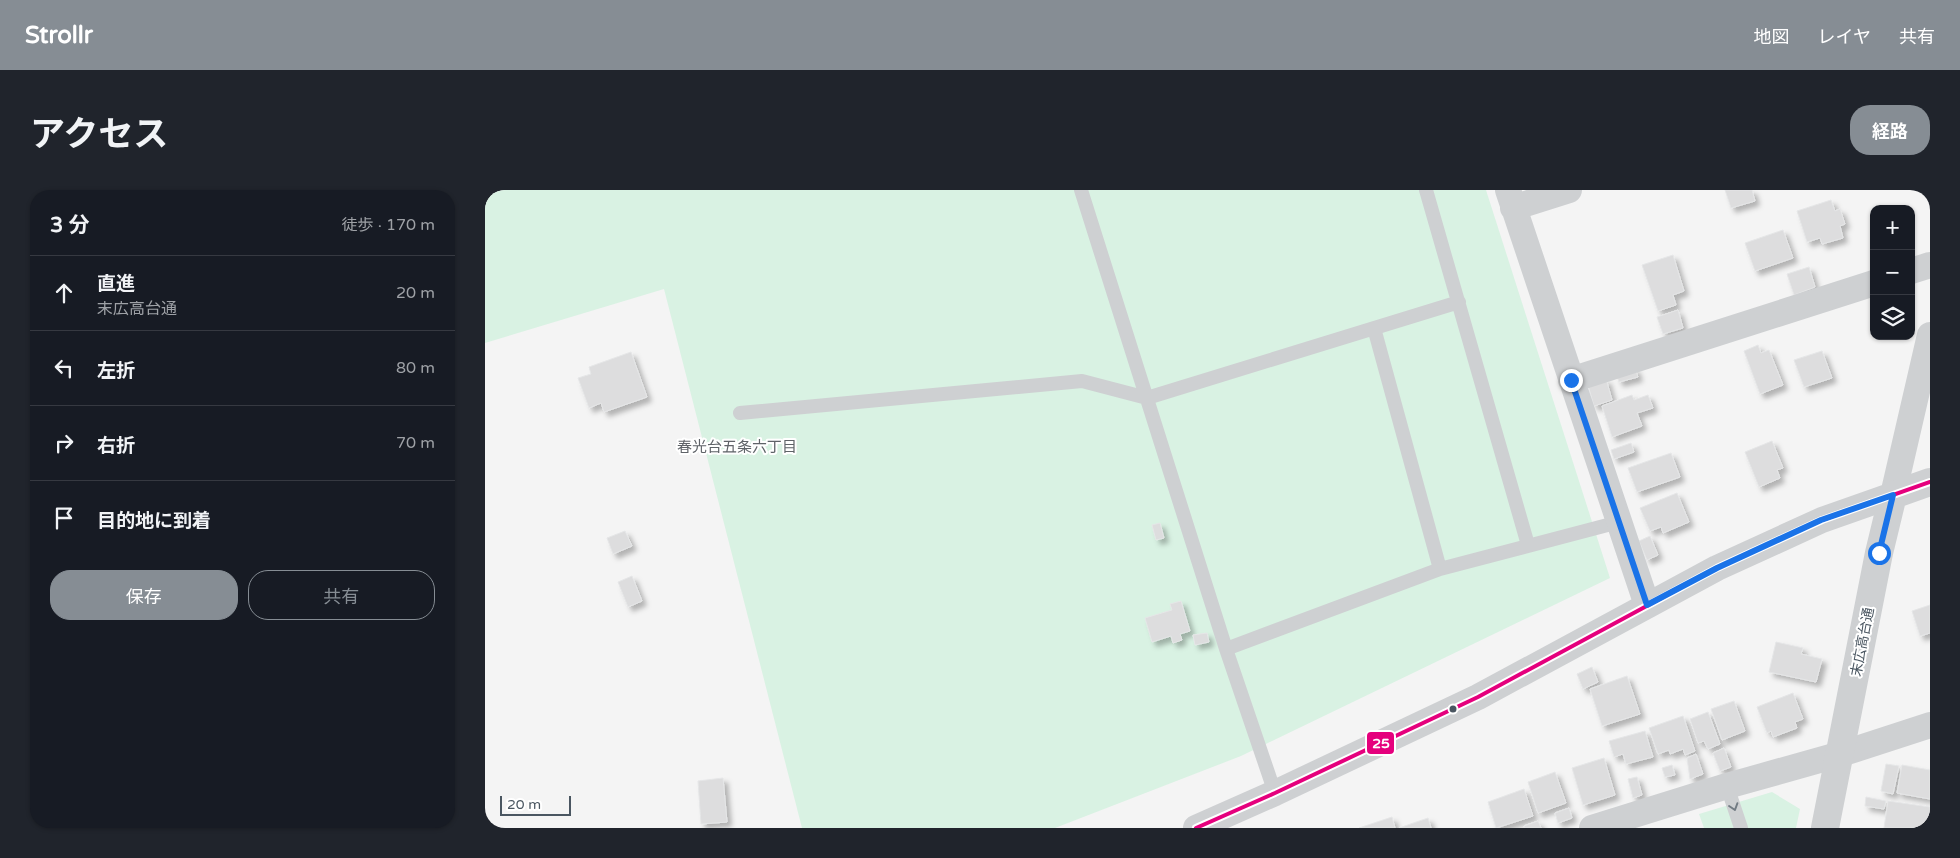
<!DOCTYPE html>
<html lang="ja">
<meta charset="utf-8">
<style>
body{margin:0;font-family:"Varela Round","Noto Sans JP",sans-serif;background:#20242c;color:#f1f3f6}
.controls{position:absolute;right:15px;top:15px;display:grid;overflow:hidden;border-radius:10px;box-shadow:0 1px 4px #0004}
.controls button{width:45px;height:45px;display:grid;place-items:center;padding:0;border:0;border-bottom:1px solid #363941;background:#171b24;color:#f1f3f6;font:25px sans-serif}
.scale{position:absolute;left:15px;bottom:12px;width:71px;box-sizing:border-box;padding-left:5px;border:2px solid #4a5661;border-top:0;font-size:14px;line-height:18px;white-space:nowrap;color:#4a5661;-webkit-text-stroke:4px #fff;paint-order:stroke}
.stop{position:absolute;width:15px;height:15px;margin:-11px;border:4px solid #1a73e8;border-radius:50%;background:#fff}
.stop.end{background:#1a73e8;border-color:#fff;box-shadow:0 1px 5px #0008}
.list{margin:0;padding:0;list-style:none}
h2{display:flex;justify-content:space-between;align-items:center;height:65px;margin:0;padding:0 20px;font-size:21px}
h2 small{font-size:16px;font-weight:400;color:#9ea1a6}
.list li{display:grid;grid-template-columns:32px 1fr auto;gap:15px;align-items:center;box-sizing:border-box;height:75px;padding:0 20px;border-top:1px solid #363941}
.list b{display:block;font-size:19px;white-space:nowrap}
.list p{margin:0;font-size:16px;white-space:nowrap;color:#9ea1a6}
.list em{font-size:16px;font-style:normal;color:#9ea1a6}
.actions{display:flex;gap:10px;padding:15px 20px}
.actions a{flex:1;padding:11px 0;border:1px solid #868d94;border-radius:20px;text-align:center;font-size:18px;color:#868d94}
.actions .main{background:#868d94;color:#fff}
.icon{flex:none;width:28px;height:28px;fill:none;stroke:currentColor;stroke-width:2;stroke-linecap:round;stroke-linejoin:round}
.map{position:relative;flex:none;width:1445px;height:638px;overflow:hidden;border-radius:20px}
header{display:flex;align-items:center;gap:30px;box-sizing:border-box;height:70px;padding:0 25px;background:#868d94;color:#fff}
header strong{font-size:24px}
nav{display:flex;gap:28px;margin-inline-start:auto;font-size:18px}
.intro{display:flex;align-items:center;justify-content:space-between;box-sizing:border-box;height:120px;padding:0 30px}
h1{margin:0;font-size:35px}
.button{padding:12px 22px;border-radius:20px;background:#868d94;color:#fff;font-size:18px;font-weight:700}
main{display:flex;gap:30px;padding:0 30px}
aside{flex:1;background:#171b24;border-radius:20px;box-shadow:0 1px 4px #0004}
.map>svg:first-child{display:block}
.green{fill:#d9f2e3}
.building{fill:#ddddde;stroke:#e5e6e7;filter:url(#shadow)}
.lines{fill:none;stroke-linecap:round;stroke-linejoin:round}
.service{stroke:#ced0d2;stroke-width:14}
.minor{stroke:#ced0d2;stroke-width:26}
.tertiary{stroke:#ced0d2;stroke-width:28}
.bus-1-casing{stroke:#fff;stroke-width:8}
.bus-1{stroke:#e5007d;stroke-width:4}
.oneway{stroke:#727b83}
.route{stroke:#1a73e8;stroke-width:6}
.bus-dot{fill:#4a5661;stroke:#fff;stroke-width:2}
.labels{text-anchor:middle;stroke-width:4;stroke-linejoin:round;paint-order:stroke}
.street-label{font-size:14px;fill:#4a5661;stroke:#fff}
.neighbourhood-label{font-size:15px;fill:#5f6368;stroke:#fff}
.line-badge{stroke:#fff;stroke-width:2}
.badge-label{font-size:14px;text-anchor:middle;font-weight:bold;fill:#fff}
</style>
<header>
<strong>Strollr</strong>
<nav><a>地図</a><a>レイヤ</a><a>共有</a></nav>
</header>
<div class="intro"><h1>アクセス</h1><a class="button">経路</a></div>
<main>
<aside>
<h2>3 分<small>徒歩 · 170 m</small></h2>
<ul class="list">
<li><svg class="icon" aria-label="ahead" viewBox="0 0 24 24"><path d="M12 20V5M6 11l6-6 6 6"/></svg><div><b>直進</b><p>末広高台通</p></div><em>20 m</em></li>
<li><svg class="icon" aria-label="left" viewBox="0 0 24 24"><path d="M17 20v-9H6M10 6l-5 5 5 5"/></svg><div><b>左折</b></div><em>80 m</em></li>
<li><svg class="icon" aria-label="right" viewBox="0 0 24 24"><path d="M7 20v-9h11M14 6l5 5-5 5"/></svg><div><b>右折</b></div><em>70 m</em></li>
<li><svg class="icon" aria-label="arrive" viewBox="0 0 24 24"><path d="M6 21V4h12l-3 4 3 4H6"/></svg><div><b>目的地に到着</b></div></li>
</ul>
<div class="actions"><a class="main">保存</a><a>共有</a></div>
</aside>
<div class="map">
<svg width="1445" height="638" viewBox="0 0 1445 638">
<defs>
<filter id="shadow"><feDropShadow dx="4.5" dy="4.5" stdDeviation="2.5" flood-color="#0004"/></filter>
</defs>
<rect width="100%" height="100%" fill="#f4f4f4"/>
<path class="green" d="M0 0H1001L1125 388 756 566 570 638H317L179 99 0 153Z
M1287 602 1315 619 1311 638H1219L1214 624Z"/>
<path class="building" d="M1240 0H1267L1270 11 1246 18Z
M1346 10 1350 21 1355 19 1360 34 1355 36 1358 48 1337 54 1335 48 1322 52 1312 21Z
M1298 40 1308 68 1270 81 1260 53Z
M1188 65 1199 101 1188 105 1191 115 1173 121 1157 75Z
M1324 77 1330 97 1309 105 1302 84Z
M1193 120 1198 138 1178 144 1172 127Z
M1273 155 1276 163 1284 160 1298 195 1275 204 1259 161Z
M1337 161 1347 188 1319 197 1309 170Z
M146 162 162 207 119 222 116 213 104 218 93 188 106 184 104 177Z
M1150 178 1153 187 1134 192 1131 184Z
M1121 189 1127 210 1109 216 1103 195Z
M1147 205 1149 210 1163 205 1168 218 1152 223 1157 236 1127 247 1117 216Z
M1287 251 1298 278 1292 280 1295 288 1274 297 1260 262Z
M1146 253 1149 262 1129 269 1126 260Z
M1186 263 1195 287 1152 302 1143 278Z
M1192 303 1204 332 1178 343 1176 337 1165 341 1155 318Z
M675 333 679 348 671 350 667 335Z
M140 341 147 356 128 364 122 348Z
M1165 346 1173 365 1162 370 1154 351Z
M147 386 157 411 143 417 133 392Z
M696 411 705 441 695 444 697 450 688 453 686 446 667 452 660 428 687 420 685 414Z
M1445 415V443L1435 446 1427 421Z
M722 443 724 452 710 455 708 445Z
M1291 452 1318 458 1316 464 1337 469 1331 492 1284 482Z
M1107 477 1113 492 1098 499 1092 484Z
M1142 486 1155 524 1117 536 1105 499Z
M1308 503 1318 529 1310 532 1312 538 1288 547 1286 541 1282 543 1272 517Z
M1249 511 1260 541 1237 550 1226 519Z
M1223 522 1235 554 1223 559 1219 551 1213 553 1205 529Z
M1198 526 1210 561 1200 565 1198 559 1185 564 1184 560 1173 564 1164 538Z
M1160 541 1168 567 1141 574 1138 564 1129 567 1124 551Z
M1239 558 1246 577 1235 581 1228 563Z
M1211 564 1218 584 1205 589 1202 568Z
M1119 568 1130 605 1098 615 1087 578Z
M1401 574 1414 576 1408 604 1396 601Z
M1187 575 1190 585 1180 587 1177 578Z
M1417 575 1445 580V609L1412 603Z
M1070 582 1081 613 1053 623 1043 592Z
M1152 587 1157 605 1148 608 1143 589Z
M238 588 242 632 216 634 213 591Z
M1039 599 1048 626 1011 638 1003 612Z
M1381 607 1401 611 1399 619 1380 616Z
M1403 611 1445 617V638H1399Z
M1084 618 1087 628 1073 633 1070 623Z
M907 627 910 638H874Z
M943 628 946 638H914Z
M1053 631 1056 638H1040L1039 636Z"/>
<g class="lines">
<path class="service" d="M596 0 741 459 790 603
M941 0 1043 355
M889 138 955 379
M255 223 597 191 662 208 974 112
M741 459 955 379 1134 332
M1242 596 1256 638"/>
<path class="minor" d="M1023 0 1162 415
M1028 18 1084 0
M1426 81 1445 75
M1086 190 1389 93
M711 638 790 603 993 507 1232 378 1337 330 1408 305 1445 145
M1107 638 1242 596 1356 564 1445 535"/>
<path class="tertiary" d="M1340 638 1394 363 1408 305 1445 292"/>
<g class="bus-1-casing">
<path id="bus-1" d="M711 638 790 603 993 507 1232 378 1337 330 1445 292"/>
</g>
<use href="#bus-1" class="bus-1"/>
</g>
<defs><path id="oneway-chevron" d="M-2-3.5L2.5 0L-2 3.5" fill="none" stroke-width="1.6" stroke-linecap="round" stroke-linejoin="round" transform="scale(1.25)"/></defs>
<use class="oneway" href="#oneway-chevron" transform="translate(1249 617) rotate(72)"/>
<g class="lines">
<path class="route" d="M1086 190 1162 415 1232 378 1336 330 1408 305 1394 363"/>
</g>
<circle class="bus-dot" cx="968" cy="519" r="4.5"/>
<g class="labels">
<g class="street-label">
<text transform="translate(1377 452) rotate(-79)" y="5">末広高台通</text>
</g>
<g class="neighbourhood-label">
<text x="252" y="262">春光台五条六丁目</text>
</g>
</g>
<rect class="line-badge" x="881" y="541" width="29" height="24" rx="5" fill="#e5007d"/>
<g class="badge-label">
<text x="896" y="558">25</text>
</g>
</svg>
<div class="controls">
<button>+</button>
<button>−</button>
<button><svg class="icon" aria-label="layers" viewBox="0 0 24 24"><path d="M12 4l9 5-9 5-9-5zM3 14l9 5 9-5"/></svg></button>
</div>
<div class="scale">20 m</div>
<div class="stop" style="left:1394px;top:363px"></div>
<div class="stop end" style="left:1086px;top:190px"></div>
</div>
</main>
